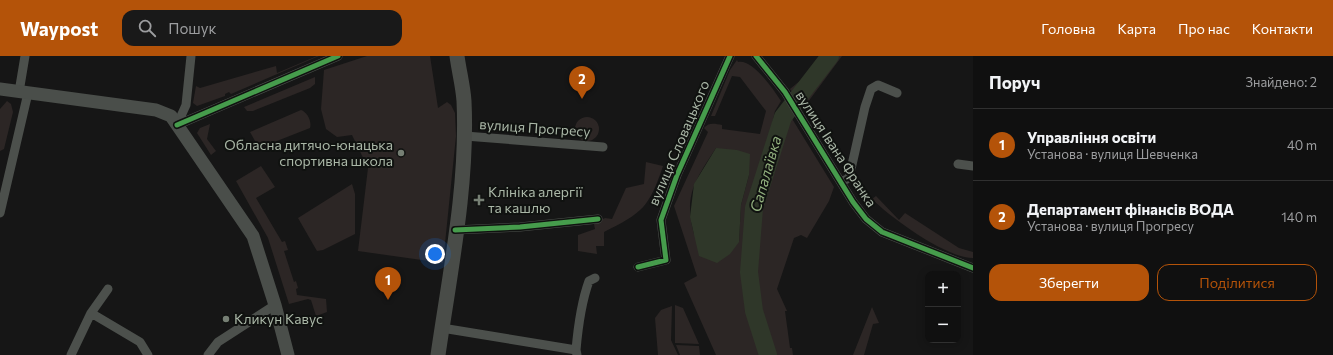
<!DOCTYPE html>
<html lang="uk">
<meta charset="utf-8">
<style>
body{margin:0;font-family:Commissioner,sans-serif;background:#191919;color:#f1f3f6}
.controls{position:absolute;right:12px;bottom:12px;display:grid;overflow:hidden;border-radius:8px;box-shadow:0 2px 10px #0003}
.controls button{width:36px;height:36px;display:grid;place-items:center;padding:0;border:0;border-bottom:1px solid #303030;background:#101010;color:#f1f3f6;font:20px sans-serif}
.you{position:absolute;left:435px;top:198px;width:14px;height:14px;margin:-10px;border:3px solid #fff;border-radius:50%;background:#1a73e8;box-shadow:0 0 0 6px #1a73e833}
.badge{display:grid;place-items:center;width:26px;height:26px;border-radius:50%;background:#b45309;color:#fff;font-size:13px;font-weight:700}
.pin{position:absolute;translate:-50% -33px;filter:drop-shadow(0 1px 2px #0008)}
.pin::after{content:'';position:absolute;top:21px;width:14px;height:12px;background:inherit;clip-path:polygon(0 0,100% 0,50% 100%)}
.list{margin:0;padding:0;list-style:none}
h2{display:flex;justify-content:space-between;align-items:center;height:52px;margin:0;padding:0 16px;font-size:17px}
h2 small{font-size:13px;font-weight:400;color:#9c9d9f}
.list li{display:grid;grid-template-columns:26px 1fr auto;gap:12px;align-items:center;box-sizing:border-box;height:72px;padding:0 16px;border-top:1px solid #303030}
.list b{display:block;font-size:15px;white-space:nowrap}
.list p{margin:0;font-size:13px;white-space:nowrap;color:#9c9d9f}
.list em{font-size:13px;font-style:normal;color:#9c9d9f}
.actions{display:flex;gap:8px;padding:12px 16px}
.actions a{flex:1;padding:9px 0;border:1px solid #b45309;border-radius:12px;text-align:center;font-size:14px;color:#b45309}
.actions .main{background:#b45309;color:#fff}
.icon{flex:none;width:22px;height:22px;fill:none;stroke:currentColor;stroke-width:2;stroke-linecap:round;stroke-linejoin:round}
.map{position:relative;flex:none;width:973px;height:299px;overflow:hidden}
header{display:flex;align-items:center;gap:24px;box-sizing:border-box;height:56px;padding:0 20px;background:#b45309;color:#fff}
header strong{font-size:19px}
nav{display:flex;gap:22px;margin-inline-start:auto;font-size:14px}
.search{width:280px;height:36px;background:#191919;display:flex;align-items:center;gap:10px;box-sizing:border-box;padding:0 14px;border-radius:12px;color:#9c9d9f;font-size:15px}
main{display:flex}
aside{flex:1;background:#101010}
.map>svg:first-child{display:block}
.green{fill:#2c2625;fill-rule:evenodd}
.water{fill:#2f3729}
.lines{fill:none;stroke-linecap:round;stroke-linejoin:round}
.river{stroke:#2f3729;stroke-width:18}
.minor{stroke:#4c504c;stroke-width:9}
.secondary{stroke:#4a4e4a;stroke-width:13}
.primary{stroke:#494c48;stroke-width:15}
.cycleway-casing{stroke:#101210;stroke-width:8}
.cycleway{stroke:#469c4c;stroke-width:5}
.poi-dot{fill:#767f74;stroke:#101210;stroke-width:1.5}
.labels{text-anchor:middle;stroke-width:4;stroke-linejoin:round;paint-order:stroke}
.street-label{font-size:14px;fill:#aab7a7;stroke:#101210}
.poi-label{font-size:14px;fill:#aab7a7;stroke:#101210;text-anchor:start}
.water-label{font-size:15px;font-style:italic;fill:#93b17f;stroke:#101210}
</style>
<header>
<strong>Waypost</strong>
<div class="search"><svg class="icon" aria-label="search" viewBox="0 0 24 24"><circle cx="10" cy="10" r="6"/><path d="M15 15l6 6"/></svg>Пошук</div>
<nav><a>Головна</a><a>Карта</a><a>Про нас</a><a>Контакти</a></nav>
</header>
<main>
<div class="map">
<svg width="973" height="299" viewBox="0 0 973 299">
<rect width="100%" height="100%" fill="#161616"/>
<path class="green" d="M317 0H319L231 38 229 36 225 38V40L197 50 193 47 196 30 200 32 276 10 277 17Z
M367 0H430L438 52 447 46 451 49 455 57 456 80 443 207 358 195 368 112 352 79 337 81 326 73 321 53 324 14Z
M824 0H842L802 54 790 33 819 9Z
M737 4 738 6C753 3 774 34 781 45L775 55 767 89 780 92 787 69 791 61 834 131 829 145 807 182 801 179 794 182 777 233 787 255H785L790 292H792L793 299H716L684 227 697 220 674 150 708 76 704 72C709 66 715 68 722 69V73L760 78 766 55 740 21 732 20 715 60H711L730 14ZM716 92 749 119 741 149 739 185 694 178C683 139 696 123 716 92Z
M315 21V28L310 32 253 55H247L244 51Z
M7 45 11 48 13 56 4 93 0 95V53Z
M301 54C307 56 312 65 310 72L259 92 250 76Z
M575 73a12 12 0 1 1 24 0a12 12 0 1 1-24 0Z
M210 68 207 83 216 95 211 99 197 77 200 72Z
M646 106 663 110C649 152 642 157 604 176V190H596L597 198 578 195V179L595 173 594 168 605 162 612 163 626 132 644 128Z
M261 110 275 131 256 142 282 186 285 185 288 194 284 195 294 226 296 225 298 232 296 233 297 239 326 243 327 256 316 260 311 244 308 243 289 248 268 182 236 125Z
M352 128 355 138V178L323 194 317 195 298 162Z
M876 140 899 164 905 157 959 192 973 196V202C946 202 891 162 872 143Z
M675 249 683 252 699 288 675 287Z
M672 250 671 284 678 299H658L655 262 661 254Z
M872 251 879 267 873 268 864 299H853Z
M676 289 699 290 700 299H680Z"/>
<path class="water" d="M716 92 737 94 750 98 749 119 741 149 739 186 730 198 717 207 699 200 690 161 694 128Z"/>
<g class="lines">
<path class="river" d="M768 299 754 255 749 216 754 152 783 61 830 0"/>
<path class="minor" d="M756 0 785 36 853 146 866 163 882 176 973 212
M19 36 25 0
M177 69 338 0
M177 69 186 49 191 0
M465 80 603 91
M958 108 973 110
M841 126 849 122 865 51 871 33 878 29 897 37
M0 157 28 37
M455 174 520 171 598 163
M638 211 666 204 661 164 677 119 730 0
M91 257 140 286 148 299
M442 272 576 294
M71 299 91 257 108 233
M208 299 218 286 275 249
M577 299 576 294C578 271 581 247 589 225L595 222"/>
<path class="secondary" d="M0 33 156 54 171 60 253 180 275 249 288 299"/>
<path class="primary" d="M438 299C450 216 468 129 464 45 463 30 459 15 457 0"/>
<g class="cycleway-casing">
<path id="cycleway" d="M756 0 785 36 853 146 866 163 882 176 973 212
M177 69 338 0
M455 174 520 171 598 163
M638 211 666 204 661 164 677 119 730 0"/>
</g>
<use href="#cycleway" class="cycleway"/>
</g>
<g class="poi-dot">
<circle cx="401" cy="97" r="4"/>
<path d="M477 138h4v4h4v4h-4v4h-4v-4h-4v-4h4z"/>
<circle cx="226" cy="263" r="4"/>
</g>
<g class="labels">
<g class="street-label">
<text transform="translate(535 72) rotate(4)" y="5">вулиця Прогресу</text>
<text transform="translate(679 87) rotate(-67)" y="5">вулиця Словацького</text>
<text transform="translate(836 93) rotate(57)" y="5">вулиця Івана Франка</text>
</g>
<g class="poi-label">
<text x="393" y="94" text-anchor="end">Обласна дитячо-юнацька<tspan x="393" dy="16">спортивна школа</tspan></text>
<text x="488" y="141">Клініка алергії<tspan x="488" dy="16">та кашлю</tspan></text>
<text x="234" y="268">Кликун Кавус</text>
</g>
<g class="water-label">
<text transform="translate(766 118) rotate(-74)" y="5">Сапалаївка</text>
</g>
</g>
</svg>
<div class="controls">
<button>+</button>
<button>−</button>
</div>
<div class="you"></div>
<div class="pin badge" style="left:388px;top:244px">1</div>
<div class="pin badge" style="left:582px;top:43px">2</div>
</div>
<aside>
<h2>Поруч<small>Знайдено: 2</small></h2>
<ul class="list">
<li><span class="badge">1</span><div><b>Управління освіти</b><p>Установа · вулиця Шевченка</p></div><em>40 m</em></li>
<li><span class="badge">2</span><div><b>Департамент фінансів ВОДА</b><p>Установа · вулиця Прогресу</p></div><em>140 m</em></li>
</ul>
<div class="actions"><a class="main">Зберегти</a><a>Поділитися</a></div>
</aside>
</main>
